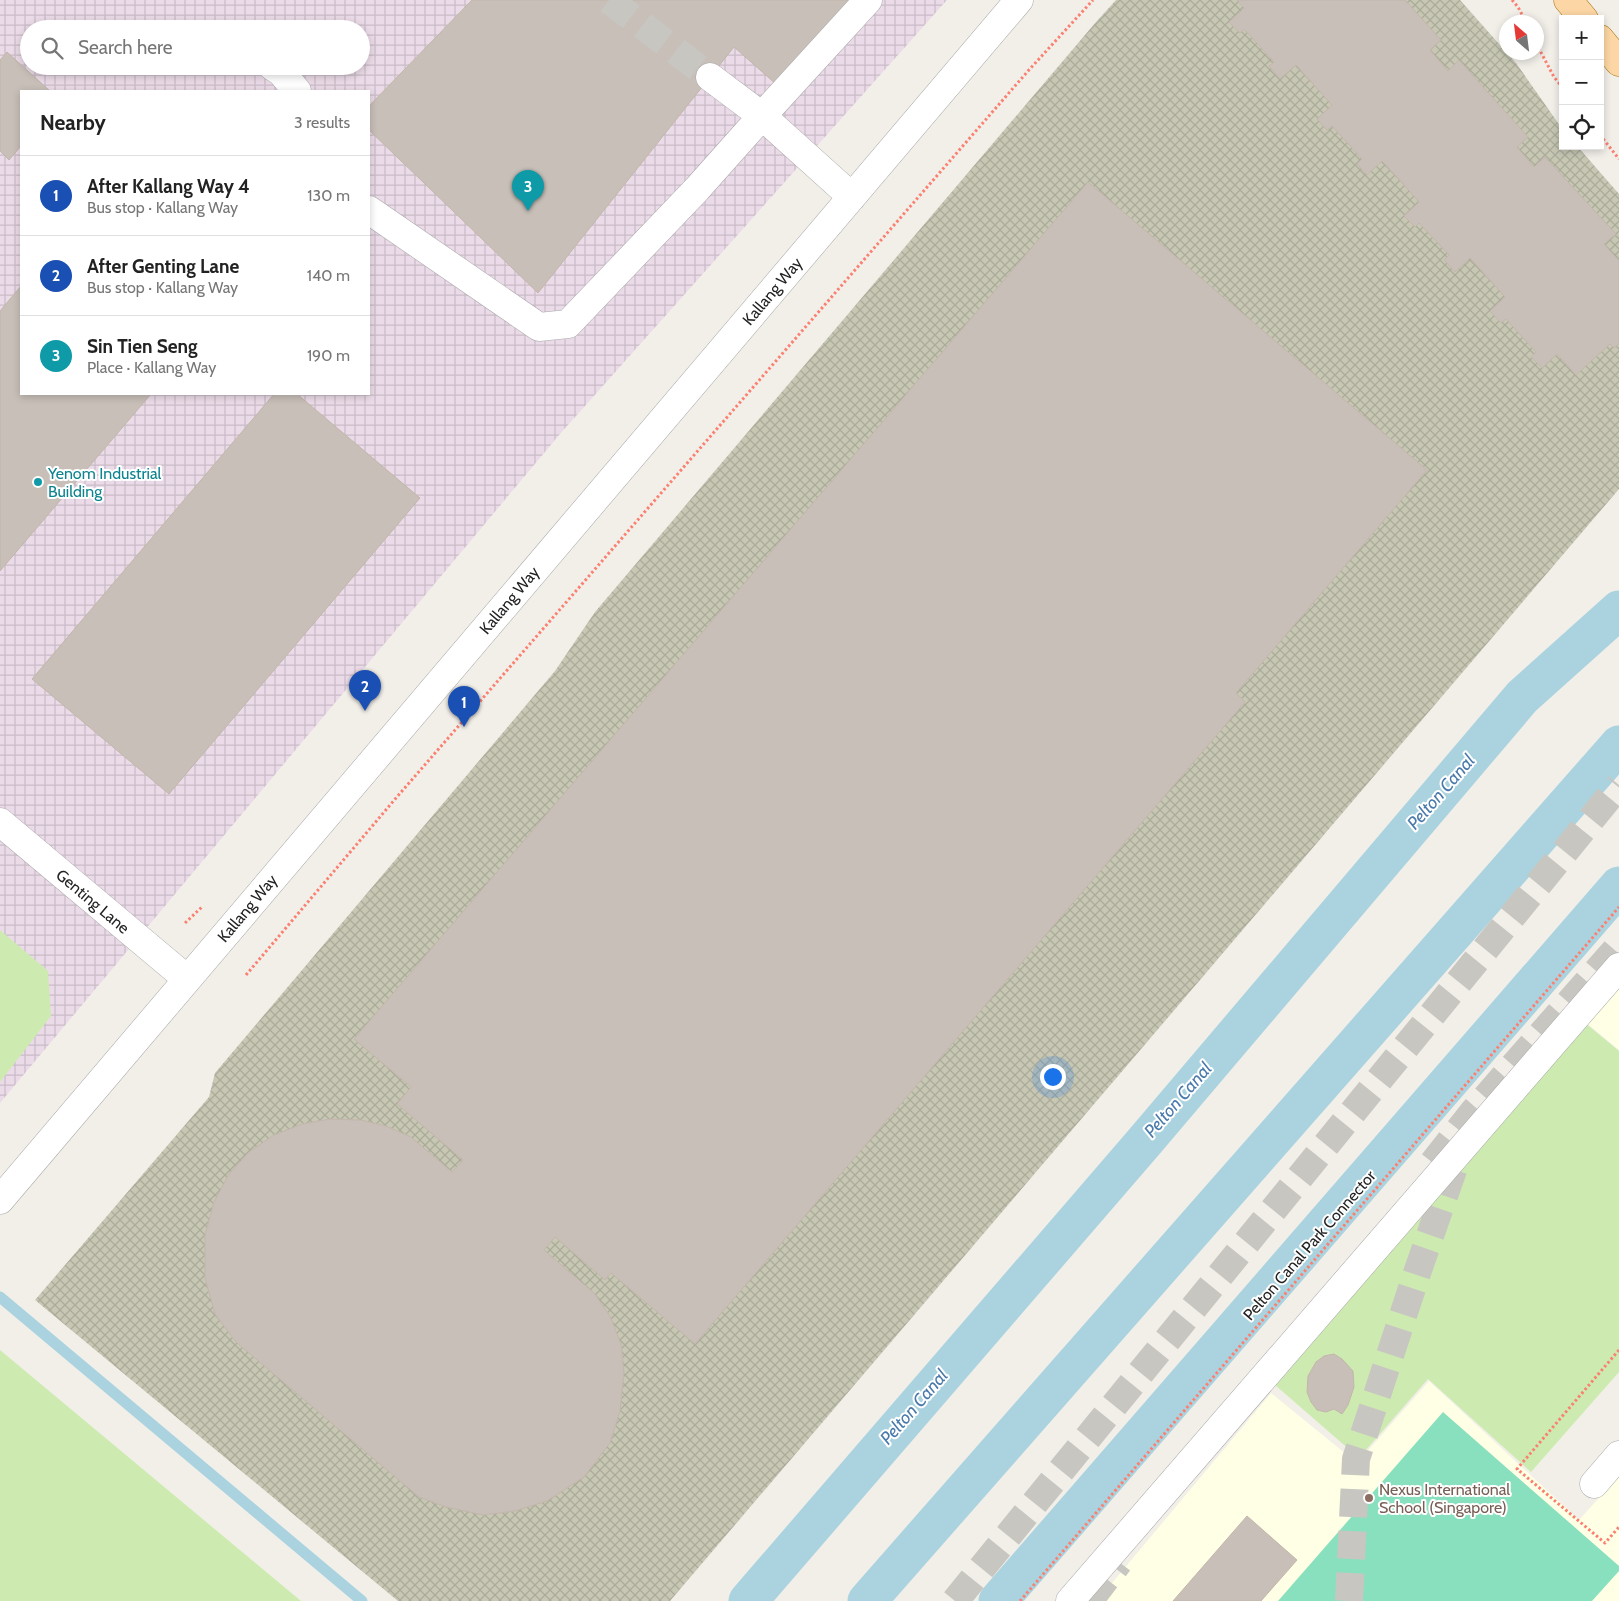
<!DOCTYPE html>
<meta charset="utf-8">
<style>
body{margin:0;font-family:Cabin,sans-serif;background:#f2f2f2;color:#222}
.controls{position:absolute;right:15px;top:15px;display:grid;overflow:hidden;border-radius:0px;box-shadow:0 2px 8px #0003}
.controls button{width:45px;height:45px;display:grid;place-items:center;padding:0;border:0;border-bottom:1px solid #e0e0e0;background:#fff;color:#222;font:25px sans-serif}
.compass{position:absolute;left:1499px;top:15px;width:45px;height:45px;border-radius:50%;background:#fff;box-shadow:0 2px 8px #0003;rotate:332deg}
.you{position:absolute;left:1052px;top:1076px;width:18px;height:18px;margin:-12px;border:4px solid #fff;border-radius:50%;background:#1a73e8;box-shadow:0 0 0 8px #1a73e833}
.badge{display:grid;place-items:center;width:32px;height:32px;border-radius:50%;background:#7c3aed;color:#fff;font-size:16px;font-weight:700}
.pin{position:absolute;translate:-50% -41px;filter:drop-shadow(0 1px 2px #0008)}
.pin::after{content:'';position:absolute;top:26px;width:18px;height:15px;background:inherit;clip-path:polygon(0 0,100% 0,50% 100%)}
.list{margin:0;padding:0;list-style:none}
h2{display:flex;justify-content:space-between;align-items:center;height:65px;margin:0;padding:0 20px;font-size:21px}
h2 small{font-size:16px;font-weight:400;color:#767676}
.list li{display:grid;grid-template-columns:32px 1fr auto;gap:15px;align-items:center;box-sizing:border-box;height:80px;padding:0 20px;border-top:1px solid #e0e0e0}
.list b{display:block;font-size:19px;white-space:nowrap}
.list p{margin:0;font-size:16px;white-space:nowrap;color:#767676}
.list em{font-size:16px;font-style:normal;color:#767676}
.icon{flex:none;width:28px;height:28px;fill:none;stroke:currentColor;stroke-width:2;stroke-linecap:round;stroke-linejoin:round}
.map{position:relative;flex:none;width:1619px;height:1601px;overflow:hidden}
.search{position:absolute;background:#fff;box-shadow:0 2px 8px #0003;left:20px;top:20px;width:350px;height:55px;display:flex;align-items:center;gap:12px;box-sizing:border-box;padding:0 18px;border-radius:28px;color:#767676;font-size:19px}
.panel{position:absolute;background:#fff;box-shadow:0 2px 8px #0003;left:20px;top:90px;width:350px;height:305px;border-radius:0px}
.map>svg:first-child{display:block}
.industrial{fill:url(#industrial-grid);fill-rule:evenodd}
.education{fill:#ffffe5}
.construction{fill:url(#construction-cross-hatch)}
.grass{fill:#cdebb0}
.pitch{fill:#88e0be}
.lines{fill:none;stroke-linecap:round;stroke-linejoin:round}
.stream{stroke:#aad3df;stroke-width:11}
.canal{stroke:#aad3df;stroke-width:39}
.building{fill:#c7bfb8;stroke:#c4b6ab}
.minor-tunnel{stroke:#c8c6c1;stroke-width:28;stroke-dasharray:28 14;stroke-linecap:butt}
.highway-tunnel{stroke:#c8c6c1;stroke-width:28;stroke-dasharray:28 14;stroke-linecap:butt}
.minor-casing{stroke:#a9a9a9;stroke-width:29}
.major-casing{stroke:#a06b00;stroke-width:29}
.path{stroke:#fa8072;stroke-width:3;stroke-dasharray:2.5 2.5;stroke-linecap:butt}
.minor{stroke:#fff;stroke-width:28}
.major{stroke:#fcd6a4;stroke-width:28}
.culture-dot{fill:#0f9aa8;stroke:#fff;stroke-width:2}
.education-dot{fill:#8d6e63;stroke:#fff;stroke-width:2}
.labels{text-anchor:middle;stroke-width:4;stroke-linejoin:round;paint-order:stroke}
.street-label{font-size:16px;fill:#222;stroke:#fff}
.culture-label{font-size:16px;fill:#0d838f;stroke:#fff;text-anchor:start}
.education-label{font-size:16px;fill:#785e54;stroke:#fff;text-anchor:start}
.water-label{font-size:18px;font-style:italic;fill:#4a7aab;stroke:#fff}
</style>
<div class="map">
<svg width="1619" height="1601" viewBox="0 0 1619 1601">
<defs>
<pattern id="industrial-grid" width="8" height="8" patternUnits="userSpaceOnUse" patternTransform="scale(1.25)"><rect width="8" height="8" fill="#ebdbe8"/><path d="M0 4h8M4 0v8" fill="none" stroke="#c9bcc7"/></pattern>
<pattern id="construction-cross-hatch" width="8" height="8" patternUnits="userSpaceOnUse" patternTransform="scale(1.25)"><rect width="8" height="8" fill="#c7c7b4"/><path d="M0 0l8 8M0 8l8-8" fill="none" stroke="#abab9a"/></pattern>
</defs>
<rect width="100%" height="100%" fill="#f2efe9"/>
<path class="industrial" d="M0 0H947L560 434 0 1103ZM29 29H361V66H29ZM21 91H369V394H21Z"/>
<path class="education" d="M1619 981V1050L1584 1021Z
M1429 1381 1579 1520 1619 1476V1601H1097L1271 1393 1357 1463Z"/>
<path class="construction" d="M1116 0H1460L1516 63 1563 130V146H1577L1619 194V489L670 1601H398L35 1300 209 1097 215 1073 555 671 595 612 1096 22Z"/>
<path class="grass" d="M0 930 48 971 51 1016 0 1082Z
M1583 1021 1619 1051V1372L1531 1472 1428 1379 1359 1458 1275 1385Z
M0 1350 301 1601H0Z"/>
<path class="pitch" d="M1443 1412 1619 1566V1571L1592 1601H1278Z"/>
<g class="lines">
<path class="stream" d="M0 1297 362 1601"/>
<path class="canal" d="M748 1601 1145 1141 1522 697 1619 610
M867 1601 1619 745
M998 1601 1619 886"/>
</g>
<path class="building" d="M472 0H849L777 85 734 47 538 293 369 130V106Z
M1237 0H1405L1441 40 1430 50 1448 71 1459 60 1528 137 1517 147 1534 167 1545 157 1616 234 1604 244 1619 261V344L1614 348 1610 344 1576 375 1557 354 1542 368 1531 357 1536 352 1506 319 1501 323 1490 311 1505 297 1470 258 1455 272 1444 260 1449 255 1419 223 1415 227 1404 216 1419 202 1405 186 1382 161 1367 175 1357 164 1362 159 1332 126 1327 130 1317 119 1332 105 1296 65 1280 79 1269 66 1274 62 1244 29 1240 33 1229 22 1244 8Z
M7 52 50 91H21V146L9 160 0 151V60Z
M1088 182 1427 470 1236 693 1245 702 695 1344 611 1273 605 1280 555 1237 544 1250 594 1293 610 1316 621 1344 624 1373 620 1411 610 1443 584 1477 547 1501 515 1511 483 1515 446 1507 419 1497 236 1342 215 1314 205 1278V1235L214 1202 229 1174 249 1152 274 1135 302 1124 330 1119 361 1120 386 1126 411 1137 452 1172 463 1160 397 1104 411 1087 354 1039Z
M21 286V394H151L0 571V311Z
M274 394H297L420 498 169 794 32 679Z
M1334 1354 1342 1359 1353 1371 1354 1387 1348 1405 1342 1414 1334 1409 1326 1412 1317 1410 1311 1402 1307 1392 1308 1376 1316 1362 1324 1356Z
M1247 1516 1297 1560 1261 1601H1173Z"/>
<g class="lines">
<path class="minor-tunnel" d="M609 0 710 77"/>
<path class="highway-tunnel" d="M1433 1163 1474 1111 1619 946
M955 1601 1619 785
M1089 1601 1119 1562
M1349 1601 1356 1459 1417 1273 1460 1150"/>
<g class="minor-casing">
<path id="minor" d="M272 66 281 72 297 91
M710 77 762 116 852 197
M369 210 539 327 568 324 697 189 762 116 868 0
M0 822 187 979
M0 1200 1019 0
M1594 1484 1619 1455
M1070 1601 1619 967"/>
</g>
<g class="major-casing">
<path id="major" d="M1568 0 1584 19
M1600 39 1619 62"/>
</g>
<path class="path" d="M1512 0 1518 7 1526 22
M1536 43 1554 77 1563 88
M1600 135 1619 159
M185 923 203 906
M246 975 396 798 1028 71 1093 0
M1619 1350 1517 1469 1605 1543 1619 1527
M1020 1601 1619 907"/>
<use href="#minor" class="minor"/>
<use href="#major" class="major"/>
</g>
<circle class="culture-dot" cx="38" cy="482" r="5"/>
<circle class="education-dot" cx="1369" cy="1498" r="5"/>
<g class="labels">
<g class="street-label">
<text transform="translate(772 291) rotate(-50)" y="6">Kallang Way</text>
<text transform="translate(509 600) rotate(-50)" y="6">Kallang Way</text>
<text transform="translate(93 901) rotate(40)" y="6">Genting Lane</text>
<text transform="translate(247 908) rotate(-50)" y="6">Kallang Way</text>
<text transform="translate(1309 1245) rotate(-49)" y="6">Pelton Canal Park Connector</text>
</g>
<g class="culture-label">
<text x="48" y="479">Yenom Industrial<tspan x="48" dy="18">Building</tspan></text>
</g>
<g class="education-label">
<text x="1379" y="1495">Nexus International<tspan x="1379" dy="18">School (Singapore)</tspan></text>
</g>
<g class="water-label">
<text transform="translate(1441 792) rotate(-49)" y="6">Pelton Canal</text>
<text transform="translate(1178 1100) rotate(-49)" y="6">Pelton Canal</text>
<text transform="translate(914 1407) rotate(-49)" y="6">Pelton Canal</text>
</g>
</g>
</svg>
<div class="controls">
<button>+</button>
<button>−</button>
<button><svg class="icon" aria-label="locate" viewBox="0 0 24 24"><circle cx="12" cy="12" r="6"/><path d="M12 2v4M12 18v4M2 12h4M18 12h4"/></svg></button>
</div>
<svg class="compass" viewBox="-18 -18 36 36"><path d="M0-13l5 13h-10z" fill="#e53935"/><path d="M0 13l5-13h-10z" fill="#767676"/></svg>
<div class="you"></div>
<div class="pin badge" style="left:464px;top:727px;background:#1a4fb4">1</div>
<div class="pin badge" style="left:365px;top:711px;background:#1a4fb4">2</div>
<div class="pin badge" style="left:528px;top:211px;background:#0f9aa8">3</div>
<div class="search"><svg class="icon" aria-label="search" viewBox="0 0 24 24"><circle cx="10" cy="10" r="6"/><path d="M15 15l6 6"/></svg>Search here</div>
<section class="panel">
<h2>Nearby<small>3 results</small></h2>
<ul class="list">
<li><span class="badge" style="background:#1a4fb4">1</span><div><b>After Kallang Way 4</b><p>Bus stop · Kallang Way</p></div><em>130 m</em></li>
<li><span class="badge" style="background:#1a4fb4">2</span><div><b>After Genting Lane</b><p>Bus stop · Kallang Way</p></div><em>140 m</em></li>
<li><span class="badge" style="background:#0f9aa8">3</span><div><b>Sin Tien Seng</b><p>Place · Kallang Way</p></div><em>190 m</em></li>
</ul>
</section>
</div>
